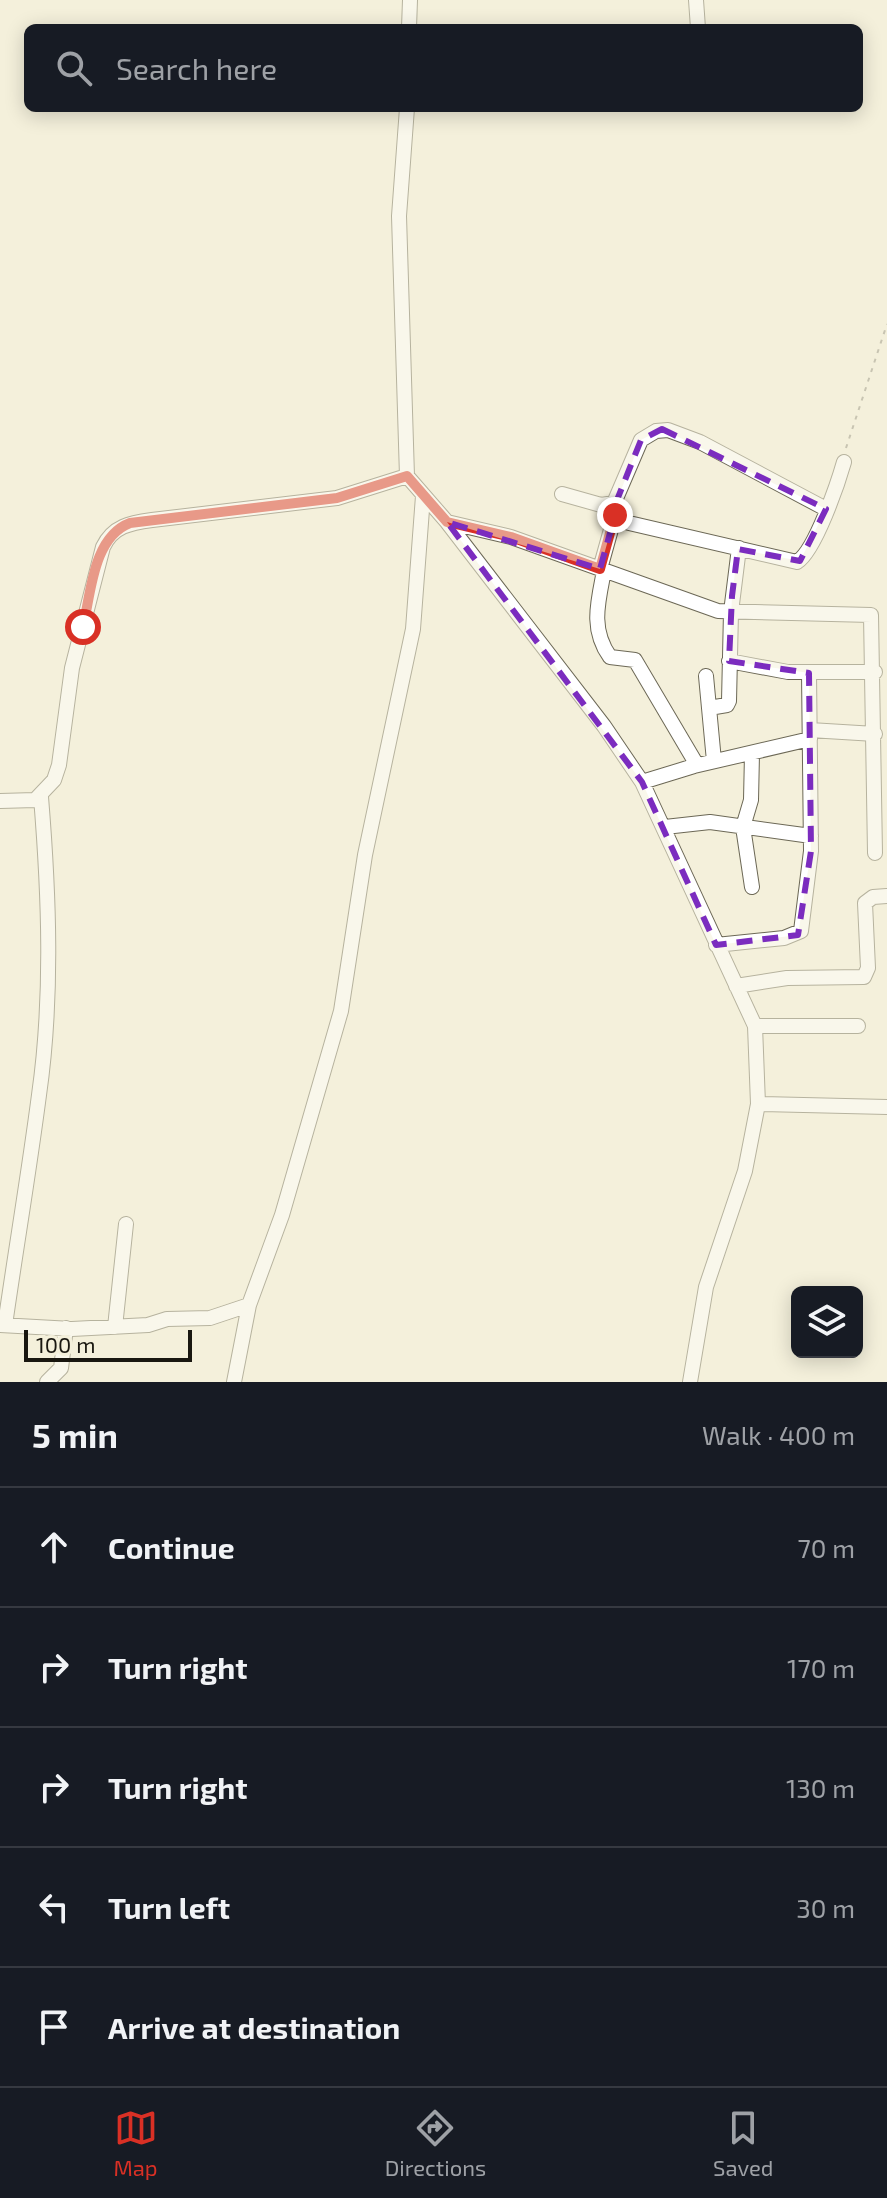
<!DOCTYPE html>
<meta charset="utf-8">
<style>
body{margin:0;font-family:"Exo 2",sans-serif;background:#20242c;color:#f1f3f6}
.controls{position:absolute;right:24px;bottom:24px;display:grid;overflow:hidden;border-radius:12px;box-shadow:0 4px 20px #0003}
.controls button{width:72px;height:72px;display:grid;place-items:center;padding:0;border:0;border-bottom:2px solid #363941;background:#171b24;color:#f1f3f6;font:40px sans-serif}
.scale{position:absolute;left:24px;bottom:20px;width:168px;box-sizing:border-box;padding-left:8px;border:4px solid #191710;border-top:0;font-size:22px;line-height:28px;white-space:nowrap;color:#191710;-webkit-text-stroke:6px #f4f0db;paint-order:stroke}
.stop{position:absolute;width:24px;height:24px;margin:-18px;border:6px solid #d93025;border-radius:50%;background:#fff}
.stop.end{background:#d93025;border-color:#fff;box-shadow:0 2px 8px #0008}
.list{margin:0;padding:0;list-style:none}
h2{display:flex;justify-content:space-between;align-items:center;height:104px;margin:0;padding:0 32px;font-size:34px}
h2 small{font-size:26px;font-weight:400;color:#9ea1a6}
.list li{display:grid;grid-template-columns:52px 1fr auto;gap:24px;align-items:center;box-sizing:border-box;height:120px;padding:0 32px;border-top:2px solid #363941}
.list b{display:block;font-size:30px;white-space:nowrap}
.list em{font-size:26px;font-style:normal;color:#9ea1a6}
.icon{flex:none;width:44px;height:44px;fill:none;stroke:currentColor;stroke-width:2;stroke-linecap:round;stroke-linejoin:round}
.map{position:relative;flex:none;width:887px;height:1382px;overflow:hidden}
.search{position:absolute;background:#171b24;box-shadow:0 4px 20px #0003;left:24px;right:24px;top:24px;height:88px;display:flex;align-items:center;gap:20px;box-sizing:border-box;padding:0 28px;border-radius:12px;color:#9ea1a6;font-size:30px}
.sheet{height:704px;background:#171b24}
nav{display:flex;justify-content:space-around;align-items:center;box-sizing:border-box;height:112px;border-top:2px solid #363941;background:#171b24;font-size:22px;color:#9ea1a6}
nav a{display:grid;justify-items:center;gap:4px}
nav .on{color:#d93025}
.map>svg:first-child{display:block}
.lines{fill:none;stroke-linecap:round;stroke-linejoin:round}
.minor-casing{stroke:#6c6856;stroke-width:16}
.path{stroke:#928f80;stroke-width:2;stroke-dasharray:4 6;stroke-linecap:butt}
.minor{stroke:#fff;stroke-width:14}
.route{stroke:#d93025;stroke-width:10}
.marked{fill:none;stroke:#7b2cbf;stroke-width:6;stroke-dasharray:16 10;stroke-linejoin:round}
</style>
<div class="map">
<svg width="887" height="1382" viewBox="0 0 887 1382">
<rect width="100%" height="100%" fill="#f4f0db"/>
<g class="lines">
<g class="minor-casing">
<path id="minor" d="M696 0 698 28
M409 28 410 0
M407 108 399 216 407 476 447 522 604 726 642 782 755 1026 758 1104 745 1171 706 1287 690 1382
M562 494 601 505 614 503 641 440 656 431 668 430 700 442 826 509
M606 506 629 523 797 562C815 551 838 483 844 462
M447 522 511 537 718 611 871 615 875 853
M600 569 615 515
M604 571C598 602 590 629 610 657L635 660 697 765
M729 661 788 672H875
M706 676 714 761
M709 708 727 705 729 701 731 612 739 548
M810 730 875 734
M642 782 694 766 810 739
M0 801 35 800 54 780 59 765 72 668 103 547C113 526 130 523 152 520L337 498 407 476
M665 827 710 822 811 836
M752 887 743 827 751 800 752 754
M716 945 784 938 801 931 811 851 809 673
M736 986 787 978 864 977 868 968 865 903 873 897 887 896
M755 1026H858
M758 1104 887 1107
M0 1325 72 1329 148 1325 167 1319 210 1318 249 1305 282 1215 341 1011 365 855 413 629 423 496
M5 1325C16 1248 29 1172 39 1095 53 997 49 895 41 797
M115 1327 126 1224
M47 1382 61 1368 66 1328
M234 1382 249 1305"/>
</g>
<path class="path" d="M846 448 887 324"/>
<use href="#minor" class="minor"/>
</g>
<g class="lines">
<path class="route" d="M83 627C91 593 93 537 130 523L337 498 407 476 447 522 511 537 600 569 615 515"/>
</g>
<path d="M0 0H887V1382H0ZM662 429 826 509 800 561 738 549 732 596 729 661 809 673 811 851 798 935 716 945 642 782 447 522 600 569 615 515 606 506 615 505 641 440Z" fill="#f4f0db" fill-opacity=".55" fill-rule="evenodd"/>
<path class="marked" d="M662 429 826 509 800 561 738 549 732 596 729 661 809 673 811 851 798 935 716 945 642 782 447 522 600 569 615 515 606 506 615 505 641 440Z"/>
</svg>
<div class="controls">
<button><svg class="icon" aria-label="layers" viewBox="0 0 24 24"><path d="M12 4l9 5-9 5-9-5zM3 14l9 5 9-5"/></svg></button>
</div>
<div class="scale">100 m</div>
<div class="stop" style="left:83px;top:627px"></div>
<div class="stop end" style="left:615px;top:515px"></div>
<div class="search"><svg class="icon" aria-label="search" viewBox="0 0 24 24"><circle cx="10" cy="10" r="6"/><path d="M15 15l6 6"/></svg>Search here</div>
</div>
<section class="sheet">
<h2>5 min<small>Walk · 400 m</small></h2>
<ul class="list">
<li><svg class="icon" aria-label="ahead" viewBox="0 0 24 24"><path d="M12 20V5M6 11l6-6 6 6"/></svg><div><b>Continue</b></div><em>70 m</em></li>
<li><svg class="icon" aria-label="right" viewBox="0 0 24 24"><path d="M7 20v-9h11M14 6l5 5-5 5"/></svg><div><b>Turn right</b></div><em>170 m</em></li>
<li><svg class="icon" aria-label="right" viewBox="0 0 24 24"><path d="M7 20v-9h11M14 6l5 5-5 5"/></svg><div><b>Turn right</b></div><em>130 m</em></li>
<li><svg class="icon" aria-label="left" viewBox="0 0 24 24"><path d="M17 20v-9H6M10 6l-5 5 5 5"/></svg><div><b>Turn left</b></div><em>30 m</em></li>
<li><svg class="icon" aria-label="arrive" viewBox="0 0 24 24"><path d="M6 21V4h12l-3 4 3 4H6"/></svg><div><b>Arrive at destination</b></div></li>
</ul>
</section>
<nav>
<a class="on"><svg class="icon" aria-label="map" viewBox="0 0 24 24"><path d="M3 6l6-2 6 2 6-2v14l-6 2-6-2-6 2zM9 4v14M15 6v14"/></svg>Map</a>
<a><svg class="icon" aria-label="directions" viewBox="0 0 24 24"><path d="M12 3l9 9-9 9-9-9zM9 14v-3h6M13 9l2 2-2 2"/></svg>Directions</a>
<a><svg class="icon" aria-label="saved" viewBox="0 0 24 24"><path d="M7 4h10v16l-5-4-5 4z"/></svg>Saved</a>
</nav>
